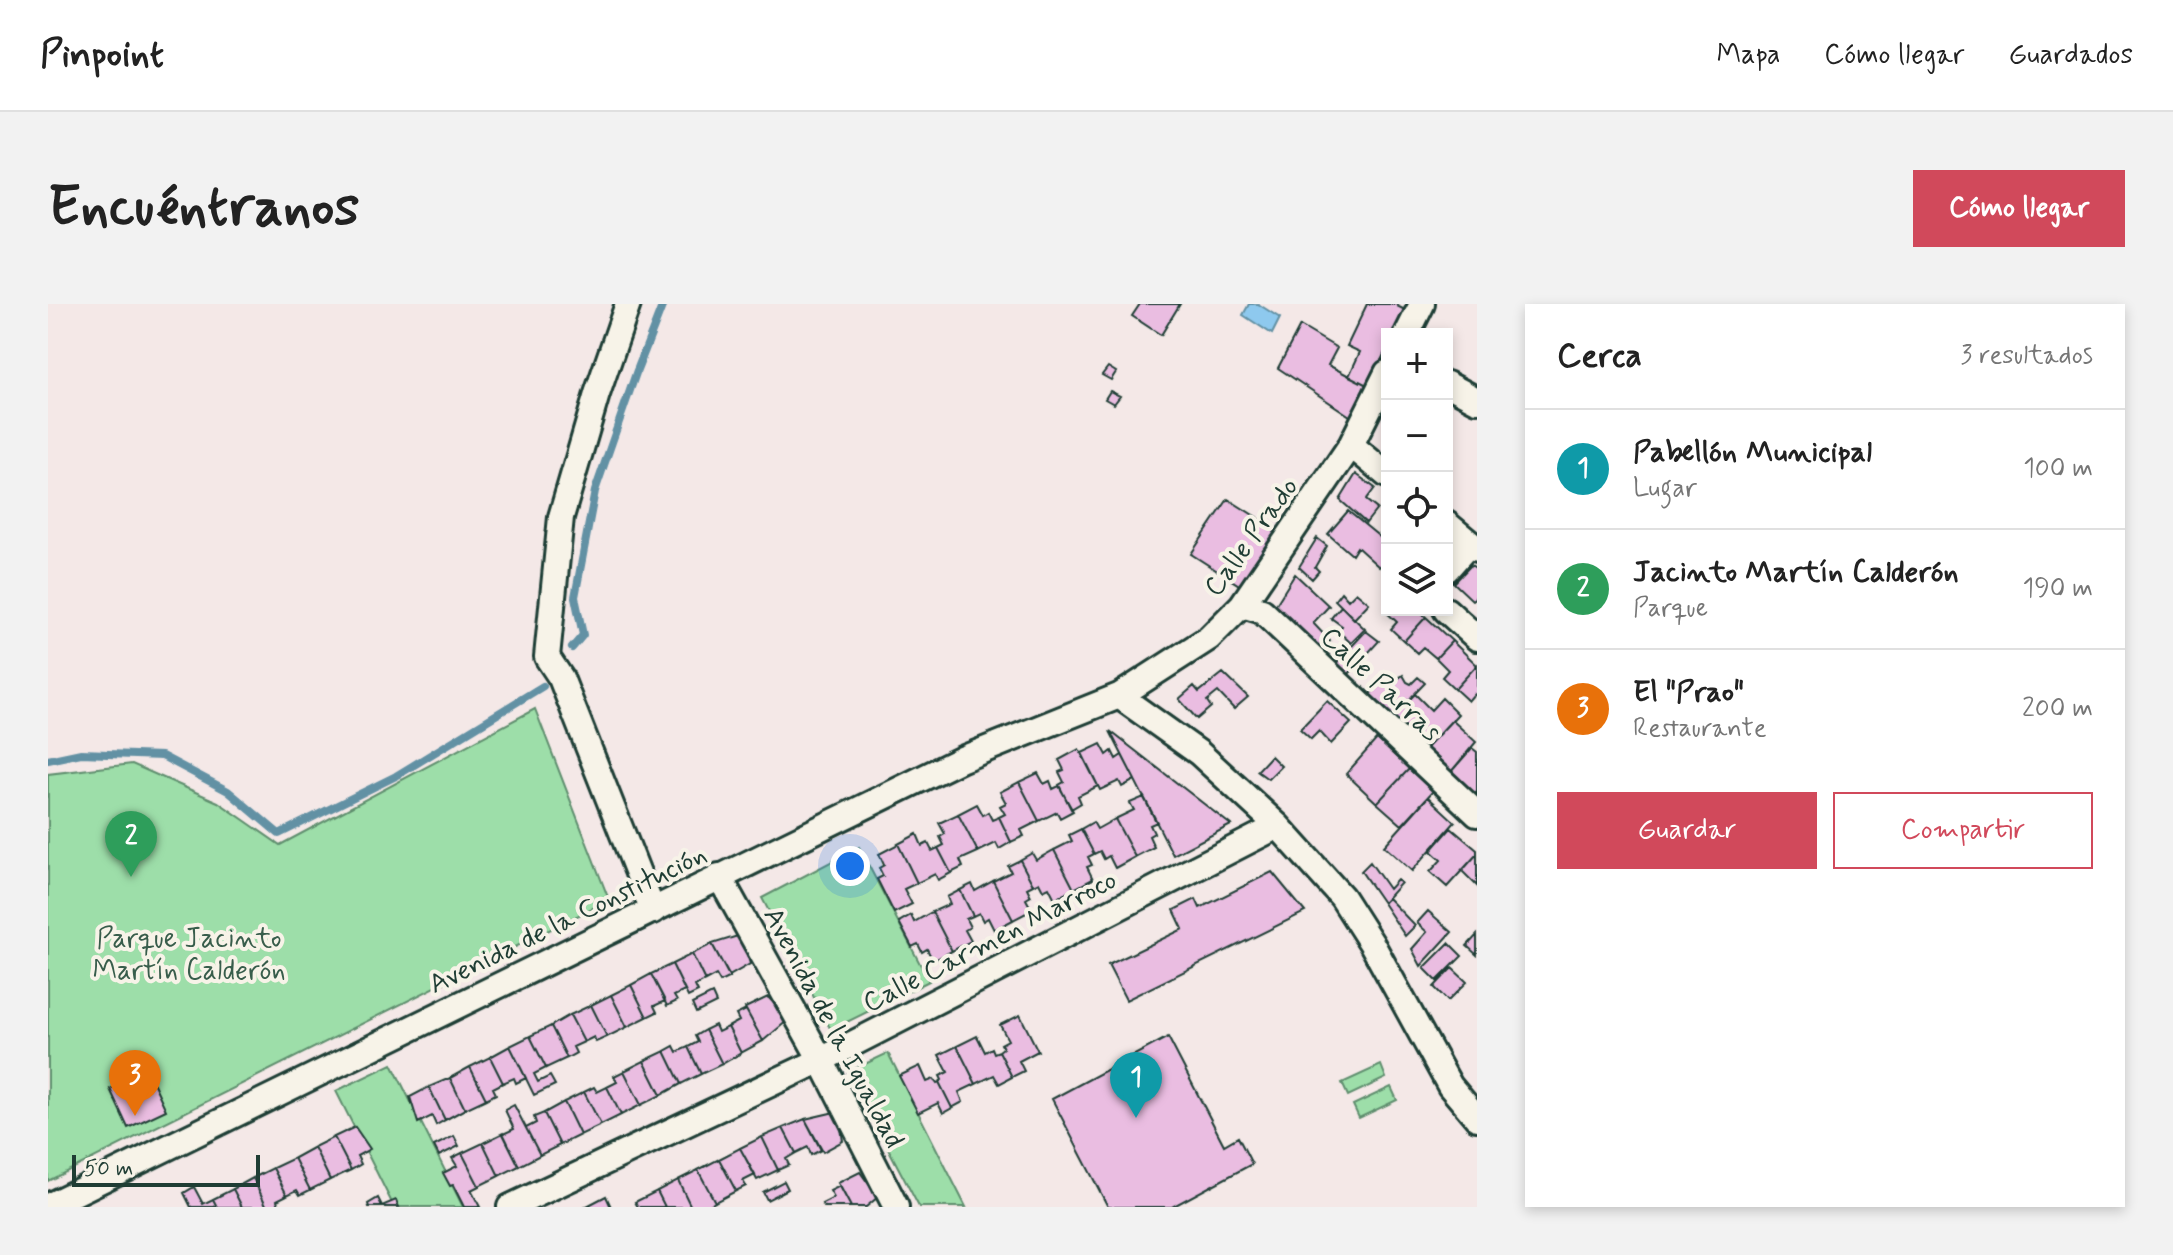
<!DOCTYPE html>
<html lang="es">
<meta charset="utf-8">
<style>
body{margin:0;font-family:Mynerve,sans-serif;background:#f2f2f2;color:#222}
.controls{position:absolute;right:24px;top:24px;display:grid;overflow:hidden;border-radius:0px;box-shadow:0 4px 12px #0003}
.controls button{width:72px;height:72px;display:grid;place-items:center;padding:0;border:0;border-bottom:2px solid #e0e0e0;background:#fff;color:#222;font:40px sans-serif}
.scale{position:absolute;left:24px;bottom:20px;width:188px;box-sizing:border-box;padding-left:8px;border:4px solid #1f3d34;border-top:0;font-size:22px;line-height:28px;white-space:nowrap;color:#1f3d34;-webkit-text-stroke:6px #f7f3e8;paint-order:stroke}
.you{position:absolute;left:802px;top:562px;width:28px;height:28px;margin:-20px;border:6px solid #fff;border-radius:50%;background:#1a73e8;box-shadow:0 0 0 12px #1a73e833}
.badge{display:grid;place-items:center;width:52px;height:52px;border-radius:50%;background:#d1495b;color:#fff;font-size:26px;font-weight:700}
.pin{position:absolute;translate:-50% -66px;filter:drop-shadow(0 2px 4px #0008)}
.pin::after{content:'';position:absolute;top:42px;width:28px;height:24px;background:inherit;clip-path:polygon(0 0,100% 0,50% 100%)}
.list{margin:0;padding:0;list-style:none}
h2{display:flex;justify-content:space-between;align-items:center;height:104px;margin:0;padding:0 32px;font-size:34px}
h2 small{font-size:26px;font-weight:400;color:#767676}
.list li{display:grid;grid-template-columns:52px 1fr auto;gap:24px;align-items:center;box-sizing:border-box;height:120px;padding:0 32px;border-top:2px solid #e0e0e0}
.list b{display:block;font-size:30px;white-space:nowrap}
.list p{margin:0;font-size:26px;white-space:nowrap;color:#767676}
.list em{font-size:26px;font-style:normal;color:#767676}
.actions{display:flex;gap:16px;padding:24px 32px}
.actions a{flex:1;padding:18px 0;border:2px solid #d1495b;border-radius:0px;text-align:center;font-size:28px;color:#d1495b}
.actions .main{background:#d1495b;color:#fff}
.icon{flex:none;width:44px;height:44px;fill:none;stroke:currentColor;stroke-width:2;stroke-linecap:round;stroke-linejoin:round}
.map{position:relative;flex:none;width:1429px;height:903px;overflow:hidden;border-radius:0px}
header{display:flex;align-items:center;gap:48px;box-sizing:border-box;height:112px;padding:0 40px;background:#fff;border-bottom:2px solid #e0e0e0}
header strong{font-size:38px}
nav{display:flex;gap:44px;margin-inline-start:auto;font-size:28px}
.intro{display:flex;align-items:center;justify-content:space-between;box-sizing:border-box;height:192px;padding:0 48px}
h1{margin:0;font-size:56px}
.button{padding:20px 36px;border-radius:0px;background:#d1495b;color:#fff;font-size:28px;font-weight:700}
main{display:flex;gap:48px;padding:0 48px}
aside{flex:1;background:#fff;border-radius:0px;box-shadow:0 4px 12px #0003}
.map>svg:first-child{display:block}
.green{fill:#9ddea9;stroke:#5e8e6e;stroke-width:2}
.water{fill:#8ec9ee;stroke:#6291a4;stroke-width:2}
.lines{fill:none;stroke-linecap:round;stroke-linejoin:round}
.stream{stroke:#6291a4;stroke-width:8}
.building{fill:#eabde1;stroke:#1f3d34;stroke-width:2}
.minor-casing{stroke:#1f3d34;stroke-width:30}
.minor{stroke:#f7f3e8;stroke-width:24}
.labels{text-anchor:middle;stroke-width:8;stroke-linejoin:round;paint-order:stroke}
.street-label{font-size:28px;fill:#1f3d34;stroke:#f7f3e8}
.park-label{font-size:28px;fill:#385d4b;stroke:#f7f3e8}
</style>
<header>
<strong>Pinpoint</strong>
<nav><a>Mapa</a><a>Cómo llegar</a><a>Guardados</a></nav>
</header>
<div class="intro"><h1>Encuéntranos</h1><a class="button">Cómo llegar</a></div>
<main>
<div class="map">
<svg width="1429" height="903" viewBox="0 0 1429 903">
<rect width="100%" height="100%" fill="#f4e8e7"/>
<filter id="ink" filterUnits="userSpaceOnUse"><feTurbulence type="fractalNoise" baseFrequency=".0125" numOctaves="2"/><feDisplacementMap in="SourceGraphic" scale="16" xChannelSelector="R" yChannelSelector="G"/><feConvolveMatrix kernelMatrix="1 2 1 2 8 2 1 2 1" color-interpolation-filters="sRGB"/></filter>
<g filter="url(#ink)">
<path class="green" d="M487 405 561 596 0 877V470L84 460 170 498 232 541Z
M811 543 881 677 783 726 714 594Z
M840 749 918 903H871L800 768Z
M344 760 415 903H346L288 787Z
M1333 761 1338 774 1300 792 1294 779Z
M1343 783 1349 796 1311 814 1305 801Z"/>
<path class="water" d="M1201 0H1210L1232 14 1224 30 1195 11Z"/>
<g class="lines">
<path class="stream" d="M524 344 535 331 527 293 547 187 588 69 615 0
M0 456 33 449 114 452 180 487 231 530 348 472 495 382"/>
</g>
<path class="building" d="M1092 0H1132L1113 31 1084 12Z
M1319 0H1350L1349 2 1357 6 1346 30H1339V44L1321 82 1301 72 1312 48 1299 42Z
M1252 22 1289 44 1280 61 1321 82 1305 114 1230 64Z
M1060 63 1068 68 1063 76 1054 71Z
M1062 87 1072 92 1066 100 1057 95Z
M1308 170 1327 184 1318 196 1329 205 1318 219 1292 196Z
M1180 195 1232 228 1196 284 1143 250Z
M1300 207 1339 239V253L1331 263 1309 243 1304 251 1280 230Z
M1269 234 1279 242 1267 263 1271 267 1264 275 1251 263Z
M1423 261 1429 265V292L1424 296 1406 279Z
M1247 270 1281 302 1265 319 1282 337 1274 347 1227 302Z
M1293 288 1300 296 1308 288 1321 299 1306 315 1287 296Z
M1293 302 1317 325 1303 339 1290 327 1294 322 1283 314Z
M1338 305 1370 306 1378 313 1356 337 1343 325 1349 318 1337 307Z
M1378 313 1404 337 1388 354 1375 343 1369 349 1356 337Z
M1318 327 1331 337 1300 371 1288 359Z
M1404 337 1429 361 1407 385 1394 373 1400 366 1388 354Z
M1429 361V393L1426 390 1420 397 1407 385Z
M1175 369 1200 393 1186 405 1170 388 1159 397 1163 403 1149 415 1131 395 1146 382 1151 388Z
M1341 370 1348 376 1355 371 1359 378 1363 380 1370 373 1377 379 1344 413 1321 391Z
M1367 390 1383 406 1394 394 1410 410 1377 445 1344 413Z
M1279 397 1303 419 1283 440 1271 427 1263 435 1252 425Z
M1404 416 1428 438 1402 469 1377 445Z
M1062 427 1165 507 1183 521 1125 551Z
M1329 435 1361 465 1329 499 1298 470Z
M1053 440 1059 451 1064 447 1068 455 1074 451 1087 476 1074 483 1071 477 1052 486 1034 449Z
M1424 444 1429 448V494L1402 469Z
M1031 445 1050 482 1030 492 1033 499 1023 505 1011 481 1016 478 1011 468 1016 466 1011 456Z
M1223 452 1233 462 1220 475 1209 467Z
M1361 465 1385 487 1354 521 1329 499Z
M990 469 996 480 1002 477 1005 485 1011 482 1025 507 1012 514 1009 508 991 517 971 478Z
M971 478 991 517 973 526 976 532 963 538 951 513 957 510 952 502 958 499 952 488Z
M1096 493 1109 518 1102 521 1106 529 1101 532 1106 543 1087 553 1067 515 1086 506 1082 499Z
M1380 493 1407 518 1364 567 1336 542Z
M929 500 935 511 940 508 944 516 951 513 963 538 951 545 948 539 930 548 910 510Z
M910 510 930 548 912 556 915 563 903 569 890 544 896 541 892 533 897 530 891 519Z
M1067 515 1087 553 1067 564 1061 552 1056 555 1052 547 1046 550 1033 525 1045 518 1049 525Z
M1403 524 1429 546V550L1399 583 1382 568 1393 556 1383 547Z
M1033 525 1046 550 1040 553 1044 561 1039 563 1045 575 1026 585 1006 546 1024 537 1021 531Z
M869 530 874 542 880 539 884 547 890 544 903 569 890 576 887 570 869 579 850 540Z
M850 540 869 579 856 585 864 600 846 609 829 575 835 572 831 564 836 561 831 550Z
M1006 546 1026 585 1007 595 1001 583 995 586 991 578 985 581 972 556 984 549 988 556Z
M1429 550V582L1414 567Z
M972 556 985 581 979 584 983 592 978 595 984 606 965 616 945 577 963 568 960 562Z
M1322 558 1341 585 1349 576 1353 579 1335 599 1313 567Z
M1224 568 1257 608 1078 696 1060 661 1135 625 1126 606 1148 595 1152 604Z
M945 577 965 616 946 626 940 614 935 617 931 609 925 612 912 586 924 580 927 587Z
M912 586 925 612 918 615 922 623 917 626 923 637 904 647 884 608 902 600 899 593Z
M1340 594 1367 622 1357 632 1335 599Z
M1380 607 1404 628 1373 662 1364 645 1379 628 1369 619Z
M884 608 904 647 885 657 879 645 874 648 870 640 864 643 851 618 863 611 866 618Z
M693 631 702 660 681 672 664 640Z
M1429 631V651L1419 642Z
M1401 639 1414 652 1389 677 1376 664Z
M664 640 682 673 672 678 668 671 657 677 644 650Z
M644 650 657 677 647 682 650 688 640 693 624 660Z
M624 660 637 687 626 692 629 697 619 702 603 670Z
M1404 664 1419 678 1400 697 1386 683Z
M603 670 617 697 606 702 609 708 599 713 583 681Z
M583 681 599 713 579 723 563 691Z
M664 690 668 699 648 709 644 700Z
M563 691 579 723 559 733 543 701Z
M720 693 734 708 732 709 739 717 715 737 697 704Z
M543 701 559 733 548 738 546 733 536 738 522 711Z
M698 706 715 737 693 749 680 723 691 717 688 711Z
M522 711 536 738 525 743 528 749 519 754 503 722Z
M972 711 990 747 971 757 976 767 964 773 951 747 955 744 953 740 960 736 952 721Z
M667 721 670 728 680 723 693 749 674 760 657 726Z
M503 722 519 754 498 764 482 732Z
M657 726 674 760 653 770 640 743 650 738 647 732Z
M482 732 498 764 486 770 490 778 502 772 507 781 486 791 462 742Z
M929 732 937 748 944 744 946 749 951 747 964 773 951 780 946 771 928 780 909 742Z
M1120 733 1176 841 1190 833 1204 860 1124 903H1060L1004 795Z
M462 742 478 774 468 779 466 774 455 779 442 753Z
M626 742 629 748 640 743 653 770 633 780 617 747Z
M909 742 928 780 911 788 915 798 904 804 891 778 894 776 892 772 900 768 891 751Z
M617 747 633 780 613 791 596 757Z
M442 753 455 779 445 784 448 790 438 795 422 763Z
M596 757 613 791 593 801 576 767Z
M872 762 879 778 886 775 889 779 891 778 904 804 895 809 890 799 870 809 851 772Z
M422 763 438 795 417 805 402 774Z
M100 767 118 806 80 824 62 785Z
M576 767 593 801 573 811 559 783 569 778 566 772Z
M402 774 417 805 397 816 381 783Z
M381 783 397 816 388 821 384 812 370 819 362 793Z
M546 783 549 788 559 783 573 811 553 821 536 788Z
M536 788 553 821 532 831 516 798Z
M516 798 532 831 512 841 496 809Z
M466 801 492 851 471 862 455 830 466 825 457 806Z
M787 808 789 817H792L795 837 775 848 757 815Z
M496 809 512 841 492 851 478 824 488 819 486 813Z
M757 815 773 846 763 851 760 843 748 849 735 824Z
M307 823 322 845 309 852 313 860 303 866 286 833Z
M735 824 748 849 738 855 741 861 730 866 714 833Z
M455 829 471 862 451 872 435 839Z
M406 832 411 842 391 852 386 842Z
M286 833 303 866 282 876 266 843Z
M714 833 730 866 709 876 692 844Z
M435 839 451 872 431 882 414 849Z
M266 843 282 876 262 886 246 854Z
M692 844 707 871 695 877 698 882 688 887 671 855Z
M414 849 431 882 423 886 432 903H416L405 881 402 882 395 869 409 862 404 854Z
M246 854 262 886 252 891 249 886 239 891 225 864Z
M671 855 688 887 667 898 650 866Z
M225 864 239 891 229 896 231 901 219 903 205 874Z
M650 866 667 898 658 903H643L630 876Z
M812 868 830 893 818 903H803L790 879Z
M205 874 218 901 219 903H194L185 885Z
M630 876 643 903H617L609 887Z
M736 877 740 885 719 896 715 888Z
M792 882 803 903H776L774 900 786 894 782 887Z
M146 883 155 900 165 895 169 903H143L136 889Z
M185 885 194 903H169L165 895Z
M609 887 617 903H590L587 898Z
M558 892 563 903H537Z
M330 894 334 902 348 896 351 903H321L320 900Z"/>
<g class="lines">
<g class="minor-casing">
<path id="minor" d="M580 0 549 90 513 213 499 353 513 374 605 607
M1359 30 1374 0
M1399 80 1429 96
M1303 141 1339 171
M1399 220 1429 245
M1399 265 1422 239
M1194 301 1214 307 1429 510
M1398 306 1429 334
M1071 392 1151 449 1230 522 1294 593 1324 640 1402 782 1429 814
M671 572 773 756 848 903
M0 902 914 455 1071 392 1161 334 1194 301 1303 141 1339 69
M462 903 773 756 1230 522"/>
</g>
<use href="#minor" class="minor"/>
</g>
</g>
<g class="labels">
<g class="street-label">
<text transform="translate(1202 232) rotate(-54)" y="10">Calle Prado</text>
<text transform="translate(1334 379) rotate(43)" y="10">Calle Parras</text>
<text transform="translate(519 614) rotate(-26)" y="10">Avenida de la Constitución</text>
<text transform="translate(941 636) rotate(-27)" y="10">Calle Carmen Marroco</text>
<text transform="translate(787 723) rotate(62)" y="10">Avenida de la Igualdad</text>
</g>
<g class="park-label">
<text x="141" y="643">Parque Jacinto<tspan x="141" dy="32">Martín Calderón</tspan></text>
</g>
</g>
</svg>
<div class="controls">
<button>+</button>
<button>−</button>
<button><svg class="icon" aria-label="locate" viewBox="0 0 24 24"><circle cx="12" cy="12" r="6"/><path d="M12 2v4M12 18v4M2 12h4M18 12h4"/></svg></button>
<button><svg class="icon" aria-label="layers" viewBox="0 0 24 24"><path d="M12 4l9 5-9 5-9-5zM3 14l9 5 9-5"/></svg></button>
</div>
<div class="scale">50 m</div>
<div class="you"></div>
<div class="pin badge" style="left:1088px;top:814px;background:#0f9aa8">1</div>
<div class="pin badge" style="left:83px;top:573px;background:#2e9e5b">2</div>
<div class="pin badge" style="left:87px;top:812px;background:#e8710a">3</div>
</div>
<aside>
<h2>Cerca<small>3 resultados</small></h2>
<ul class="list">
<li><span class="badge" style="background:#0f9aa8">1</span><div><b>Pabellón Municipal</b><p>Lugar</p></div><em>100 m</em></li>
<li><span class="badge" style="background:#2e9e5b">2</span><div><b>Jacinto Martín Calderón</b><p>Parque</p></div><em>190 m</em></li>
<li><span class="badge" style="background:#e8710a">3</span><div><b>El &quot;Prao&quot;</b><p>Restaurante</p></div><em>200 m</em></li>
</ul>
<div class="actions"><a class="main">Guardar</a><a>Compartir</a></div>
</aside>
</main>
